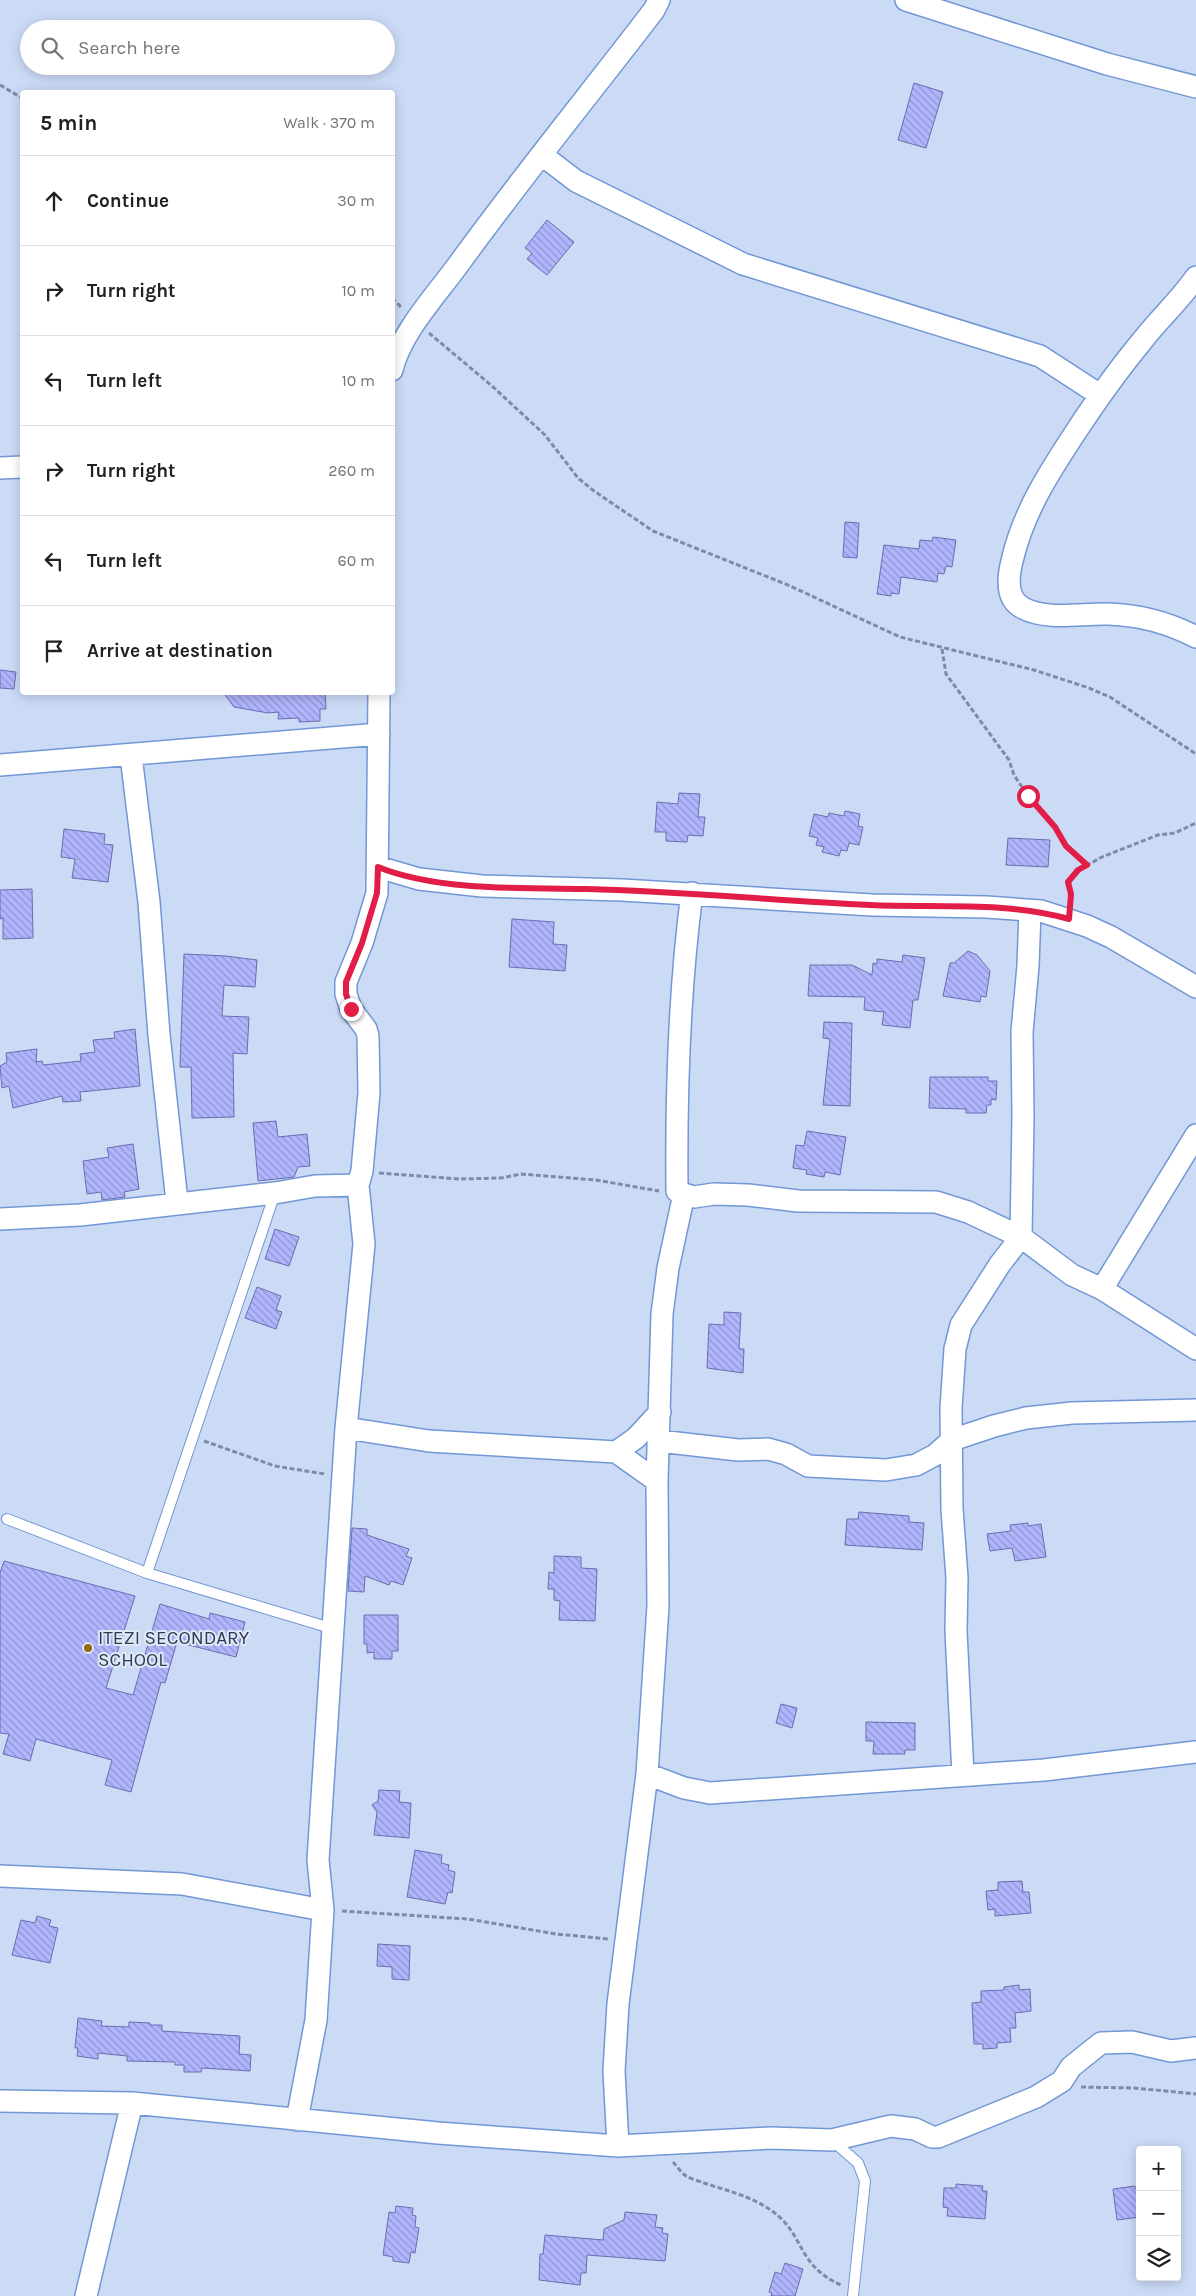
<!DOCTYPE html>
<meta charset="utf-8">
<style>
body{margin:0;font-family:Karla,sans-serif;background:#f2f2f2;color:#202124}
.controls{position:absolute;right:15px;bottom:15px;display:grid;overflow:hidden;border-radius:5px;box-shadow:0 2px 12px #0003}
.controls button{width:45px;height:45px;display:grid;place-items:center;padding:0;border:0;border-bottom:1px solid #e0e0e0;background:#fff;color:#202124;font:25px sans-serif}
.stop{position:absolute;width:15px;height:15px;margin:-11px;border:4px solid #e11d48;border-radius:50%;background:#fff}
.stop.end{background:#e11d48;border-color:#fff;box-shadow:0 1px 5px #0008}
.list{margin:0;padding:0;list-style:none}
h2{display:flex;justify-content:space-between;align-items:center;height:65px;margin:0;padding:0 20px;font-size:21px}
h2 small{font-size:16px;font-weight:400;color:#757577}
.list li{display:grid;grid-template-columns:32px 1fr auto;gap:15px;align-items:center;box-sizing:border-box;height:90px;padding:0 20px;border-top:1px solid #e0e0e0}
.list b{display:block;font-size:19px;white-space:nowrap}
.list em{font-size:16px;font-style:normal;color:#757577}
.icon{flex:none;width:28px;height:28px;fill:none;stroke:currentColor;stroke-width:2;stroke-linecap:round;stroke-linejoin:round}
.map{position:relative;flex:none;width:1196px;height:2296px;overflow:hidden}
.search{position:absolute;background:#fff;box-shadow:0 2px 12px #0003;left:20px;top:20px;width:375px;height:55px;display:flex;align-items:center;gap:12px;box-sizing:border-box;padding:0 18px;border-radius:28px;color:#757577;font-size:19px}
.panel{position:absolute;background:#fff;box-shadow:0 2px 12px #0003;left:20px;top:90px;width:375px;height:605px;border-radius:5px}
.map>svg:first-child{display:block}
.building{fill:url(#building-back-hatch);stroke:#6a6daf}
.lines{fill:none;stroke-linecap:round;stroke-linejoin:round}
.service-casing{stroke:#7297d5;stroke-width:12}
.minor-casing{stroke:#7297d5;stroke-width:24}
.path{stroke:#7c8ba6;stroke-width:3;stroke-dasharray:5 2.5;stroke-linecap:butt}
.service{stroke:#fff;stroke-width:10}
.minor{stroke:#fff;stroke-width:21}
.route{stroke:#e11d48;stroke-width:6}
.poi-dot{fill:#946b15;stroke:#e0e8f5;stroke-width:2}
.labels{text-anchor:middle;stroke-width:4;stroke-linejoin:round;paint-order:stroke}
.poi-label{font-size:19px;fill:#2c3b56;stroke:#e0e8f5;text-anchor:start}
</style>
<div class="map">
<svg width="1196" height="2296" viewBox="0 0 1196 2296">
<defs>
<pattern id="building-back-hatch" width="6" height="6" patternUnits="userSpaceOnUse" patternTransform="scale(1.25)"><rect width="6" height="6" fill="#b0b5fd"/><path d="M-1 5l2 2M0 0l6 6M5-1l2 2" fill="none" stroke="#8f94d0"/></pattern>
</defs>
<rect width="100%" height="100%" fill="#cbdbf6"/>
<path class="building" d="M914 83 943 92 926 148 898 140Z
M547 220 574 242 547 275 527 259 532 253 525 248Z
M845 522 859 523 857 558 843 557Z
M933 537 956 540 952 567 946 566 944 574 938 573 937 582 901 577 899 594 891 593V596L877 594 884 545 919 549 920 540 932 541Z
M0 670 16 672 14 689 0 688Z
M223 692H325L326 709H320V721L299 722V718L278 719 279 712 268 713 234 707Z
M679 793 700 794 698 817H705L703 836 688 835 687 842 666 841V832H655L657 802 678 804Z
M845 811 860 814 858 826 863 827 859 845 849 843 847 851 841 850 839 856 822 852 824 847 816 845 818 838 809 836 814 814 828 817 829 813 844 816Z
M64 829 105 834 104 844 113 845 108 882 72 878 75 859 61 857Z
M1008 838 1050 840 1048 867 1006 865Z
M32 889 33 938 3 939V918L0 919V890Z
M512 919 554 922 553 944 567 945 565 971 509 967Z
M968 951 977 955 990 971 986 997 981 996 980 1002 943 996 950 963H954Z
M184 954 226 956 257 960 255 987 224 985 222 1016 249 1017 247 1054 233 1053 234 1117 192 1118 191 1067H180Z
M903 955 925 958 918 1000H913L910 1028 882 1025 884 1012 864 1010 865 997 808 996 810 965H852L872 975 873 963 877 964V959L902 962Z
M824 1022 852 1023 850 1106 823 1105 830 1039 823 1038Z
M135 1029 140 1086 80 1092 81 1101 63 1102 62 1096 13 1108 9 1086 2 1088 0 1066 7 1062 6 1053 37 1049 36 1062 42 1061 43 1065 81 1061 80 1054 95 1052 93 1040 115 1038 114 1032Z
M930 1077H988V1081H997L996 1100 991 1099V1105H987L986 1113H966V1109L929 1108Z
M276 1121 278 1137 307 1134 310 1166 298 1167 294 1177 258 1181 253 1123Z
M807 1131 846 1137 840 1175 825 1172 824 1177 806 1174 807 1170 793 1168 796 1145 804 1146Z
M133 1144 139 1189 124 1192 125 1197 102 1200 101 1192 87 1194 83 1161 109 1157 107 1148Z
M275 1229 299 1237 289 1266 265 1259Z
M257 1287 281 1296 276 1310 282 1312 276 1329 245 1318Z
M724 1312 741 1313 739 1349H744L743 1373 707 1368 709 1324 724 1325Z
M859 1512 909 1516V1522L924 1523 922 1550 845 1545 847 1519H858Z
M1028 1523V1526L1041 1524 1046 1557 1015 1561 1012 1548 990 1551 987 1534 1011 1531 1010 1525Z
M352 1528 367 1529V1535L409 1549 406 1556 412 1558 403 1585 391 1581 389 1585 365 1576 364 1592 348 1591Z
M554 1556 581 1557V1568L597 1569 595 1621 559 1620 560 1601 554 1600V1589H548L549 1572 554 1573Z
M4 1561 135 1596 106 1688 133 1695 160 1604 209 1619 210 1613 245 1622 236 1657 177 1642 165 1683 161 1682 131 1792 105 1785 112 1760 36 1739 30 1761 3 1754 9 1734 0 1733V1573Z
M364 1615H398V1651H392V1659H374V1652L367 1653V1644H364Z
M781 1704 797 1708 792 1728 776 1723Z
M866 1722 915 1723V1750H905V1754H873L874 1741H866Z
M379 1790 400 1791 399 1802 411 1803 409 1838 374 1835 377 1812 372 1805 378 1801Z
M415 1850 442 1855 441 1863 449 1865 448 1870 455 1872 452 1893 448 1892 445 1904 407 1897Z
M1022 1881 1023 1892H1029L1031 1913 995 1916V1909L988 1910 986 1891 998 1890V1882Z
M37 1916 51 1920 49 1926 58 1928 50 1963 12 1955 21 1920 35 1923Z
M378 1944 410 1946 409 1980 392 1979V1967L377 1966Z
M1019 1985V1990L1030 1989 1031 2011 1015 2013 1016 2028H1010L1011 2042 997 2043V2048L983 2049V2044H974L972 2003 981 2002V1991L1004 1990V1987Z
M78 2018 102 2021 101 2026 129 2027V2022L150 2023V2025H162V2031L240 2036 239 2054 251 2055 250 2071 202 2068 201 2072H184V2065H175V2062L127 2061V2056L98 2053V2059L77 2056 78 2048H75Z
M956 2184 983 2186 982 2191H987L985 2219 947 2216 948 2208 943 2207 944 2188H956Z
M1135 2186V2189L1140 2188V2217L1117 2220 1113 2189Z
M396 2206 413 2208 412 2215 416 2216 415 2227 419 2228 415 2253 411 2252 409 2263 393 2261V2257L383 2255 389 2212 395 2213Z
M625 2212 657 2215 655 2227 663 2228 662 2233 668 2234 665 2261 587 2255 586 2273H581L580 2285 539 2280 540 2254H543L545 2235 603 2240 604 2229 624 2220Z
M785 2263 803 2269 795 2296H771L772 2293 769 2292 775 2272 781 2274Z"/>
<g class="lines">
<g class="service-casing">
<path id="service" d="M7 1519 147 1573 334 1629
M147 1573 275 1193
M833 2141 858 2163 865 2181 853 2296"/>
</g>
<g class="minor-casing">
<path id="minor" d="M906 0 1107 64 1196 87
M542 155 576 181 743 264 1040 356 1100 395
M1196 277C1180 300 1159 319 1142 341 1118 370 1096 401 1075 433 1048 474 1023 513 1012 561 1008 577 1005 599 1023 608 1047 621 1082 613 1109 614 1139 615 1169 623 1196 637
M392 370C400 334 436 295 458 265 521 178 589 95 654 10L659 0
M0 468 22 467
M131 756 149 902 159 1035 177 1202
M0 765 379 734
M378 867 419 879 482 886 622 890 872 905 986 907 1041 911 1087 926 1111 937 1196 987
M684 1194 694 1197 714 1194 748 1195 798 1201 936 1202 968 1212 1021 1237 1072 1275 1102 1289 1196 1349
M0 1219 80 1215 275 1193 315 1186 358 1185
M1102 1289 1196 1135
M346 1428 429 1441 616 1452 657 1481
M659 1441 738 1450 768 1449 786 1454 808 1466 886 1470 916 1465 935 1455 952 1440 994 1426 1026 1418 1072 1413 1196 1410
M616 1452 636 1438 660 1412
M647 1774 684 1788 710 1793 1044 1770 1196 1752
M963 1775 956 1631 957 1578 952 1509 951 1408 955 1349 961 1325 1000 1264 1021 1237 1023 1116 1022 1032 1028 966 1030 911
M0 1876 182 1884 323 1910
M0 2101 132 2103 438 2133 618 2146 771 2138 832 2140 891 2126 915 2129 932 2137H938L1036 2097 1062 2081 1071 2067 1101 2043 1132 2042 1171 2051 1196 2048
M297 2120 316 2020 323 1910 318 1860 346 1428 364 1244 358 1185 362 1171 369 1093 368 1036 366 1029 351 1009 346 994V982L362 943 377 893 379 692
M618 2146 614 2071 618 2004 647 1774 658 1606 657 1481 662 1314 668 1268 684 1194 677 1191C676 1093 679 991 692 893
M86 2296 132 2103"/>
</g>
<path class="path" d="M0 85 22 98
M392 298 402 308
M429 333 492 386 545 435 578 478 594 491 653 531 788 585 900 637 1034 670 1089 688 1110 697 1196 754
M942 649 946 674 1009 760 1014 775 1028 796 1055 827 1066 846 1087 865
M1071 902 1068 882 1078 870 1102 857 1158 835 1175 833 1196 823
M379 1173 459 1179 501 1178 521 1174 596 1180 659 1191
M204 1441 275 1466 325 1474
M342 1911 468 1919 556 1934 609 1939
M1081 2087 1134 2088 1196 2094
M673 2162C677 2166 681 2173 686 2176 691 2179 699 2181 704 2183 728 2191 751 2196 772 2211 805 2234 796 2265 841 2285"/>
<use href="#service" class="service"/>
<use href="#minor" class="minor"/>
</g>
<g class="lines">
<path class="route" d="M351 1009 346 994V982L362 943 377 893 378 867C437 891 522 888 587 889 681 891 775 901 870 905 936 908 1005 901 1069 919L1071 894 1068 882 1078 870 1087 865 1066 846 1055 827 1028 796"/>
</g>
<circle class="poi-dot" cx="88" cy="1648" r="5"/>
<g class="labels">
<g class="poi-label">
<text x="98" y="1644">ITEZI SECONDARY<tspan x="98" dy="22">SCHOOL</tspan></text>
</g>
</g>
</svg>
<div class="controls">
<button>+</button>
<button>−</button>
<button><svg class="icon" aria-label="layers" viewBox="0 0 24 24"><path d="M12 4l9 5-9 5-9-5zM3 14l9 5 9-5"/></svg></button>
</div>
<div class="stop" style="left:1028px;top:796px"></div>
<div class="stop end" style="left:351px;top:1009px"></div>
<div class="search"><svg class="icon" aria-label="search" viewBox="0 0 24 24"><circle cx="10" cy="10" r="6"/><path d="M15 15l6 6"/></svg>Search here</div>
<section class="panel">
<h2>5 min<small>Walk · 370 m</small></h2>
<ul class="list">
<li><svg class="icon" aria-label="ahead" viewBox="0 0 24 24"><path d="M12 20V5M6 11l6-6 6 6"/></svg><div><b>Continue</b></div><em>30 m</em></li>
<li><svg class="icon" aria-label="right" viewBox="0 0 24 24"><path d="M7 20v-9h11M14 6l5 5-5 5"/></svg><div><b>Turn right</b></div><em>10 m</em></li>
<li><svg class="icon" aria-label="left" viewBox="0 0 24 24"><path d="M17 20v-9H6M10 6l-5 5 5 5"/></svg><div><b>Turn left</b></div><em>10 m</em></li>
<li><svg class="icon" aria-label="right" viewBox="0 0 24 24"><path d="M7 20v-9h11M14 6l5 5-5 5"/></svg><div><b>Turn right</b></div><em>260 m</em></li>
<li><svg class="icon" aria-label="left" viewBox="0 0 24 24"><path d="M17 20v-9H6M10 6l-5 5 5 5"/></svg><div><b>Turn left</b></div><em>60 m</em></li>
<li><svg class="icon" aria-label="arrive" viewBox="0 0 24 24"><path d="M6 21V4h12l-3 4 3 4H6"/></svg><div><b>Arrive at destination</b></div></li>
</ul>
</section>
</div>
